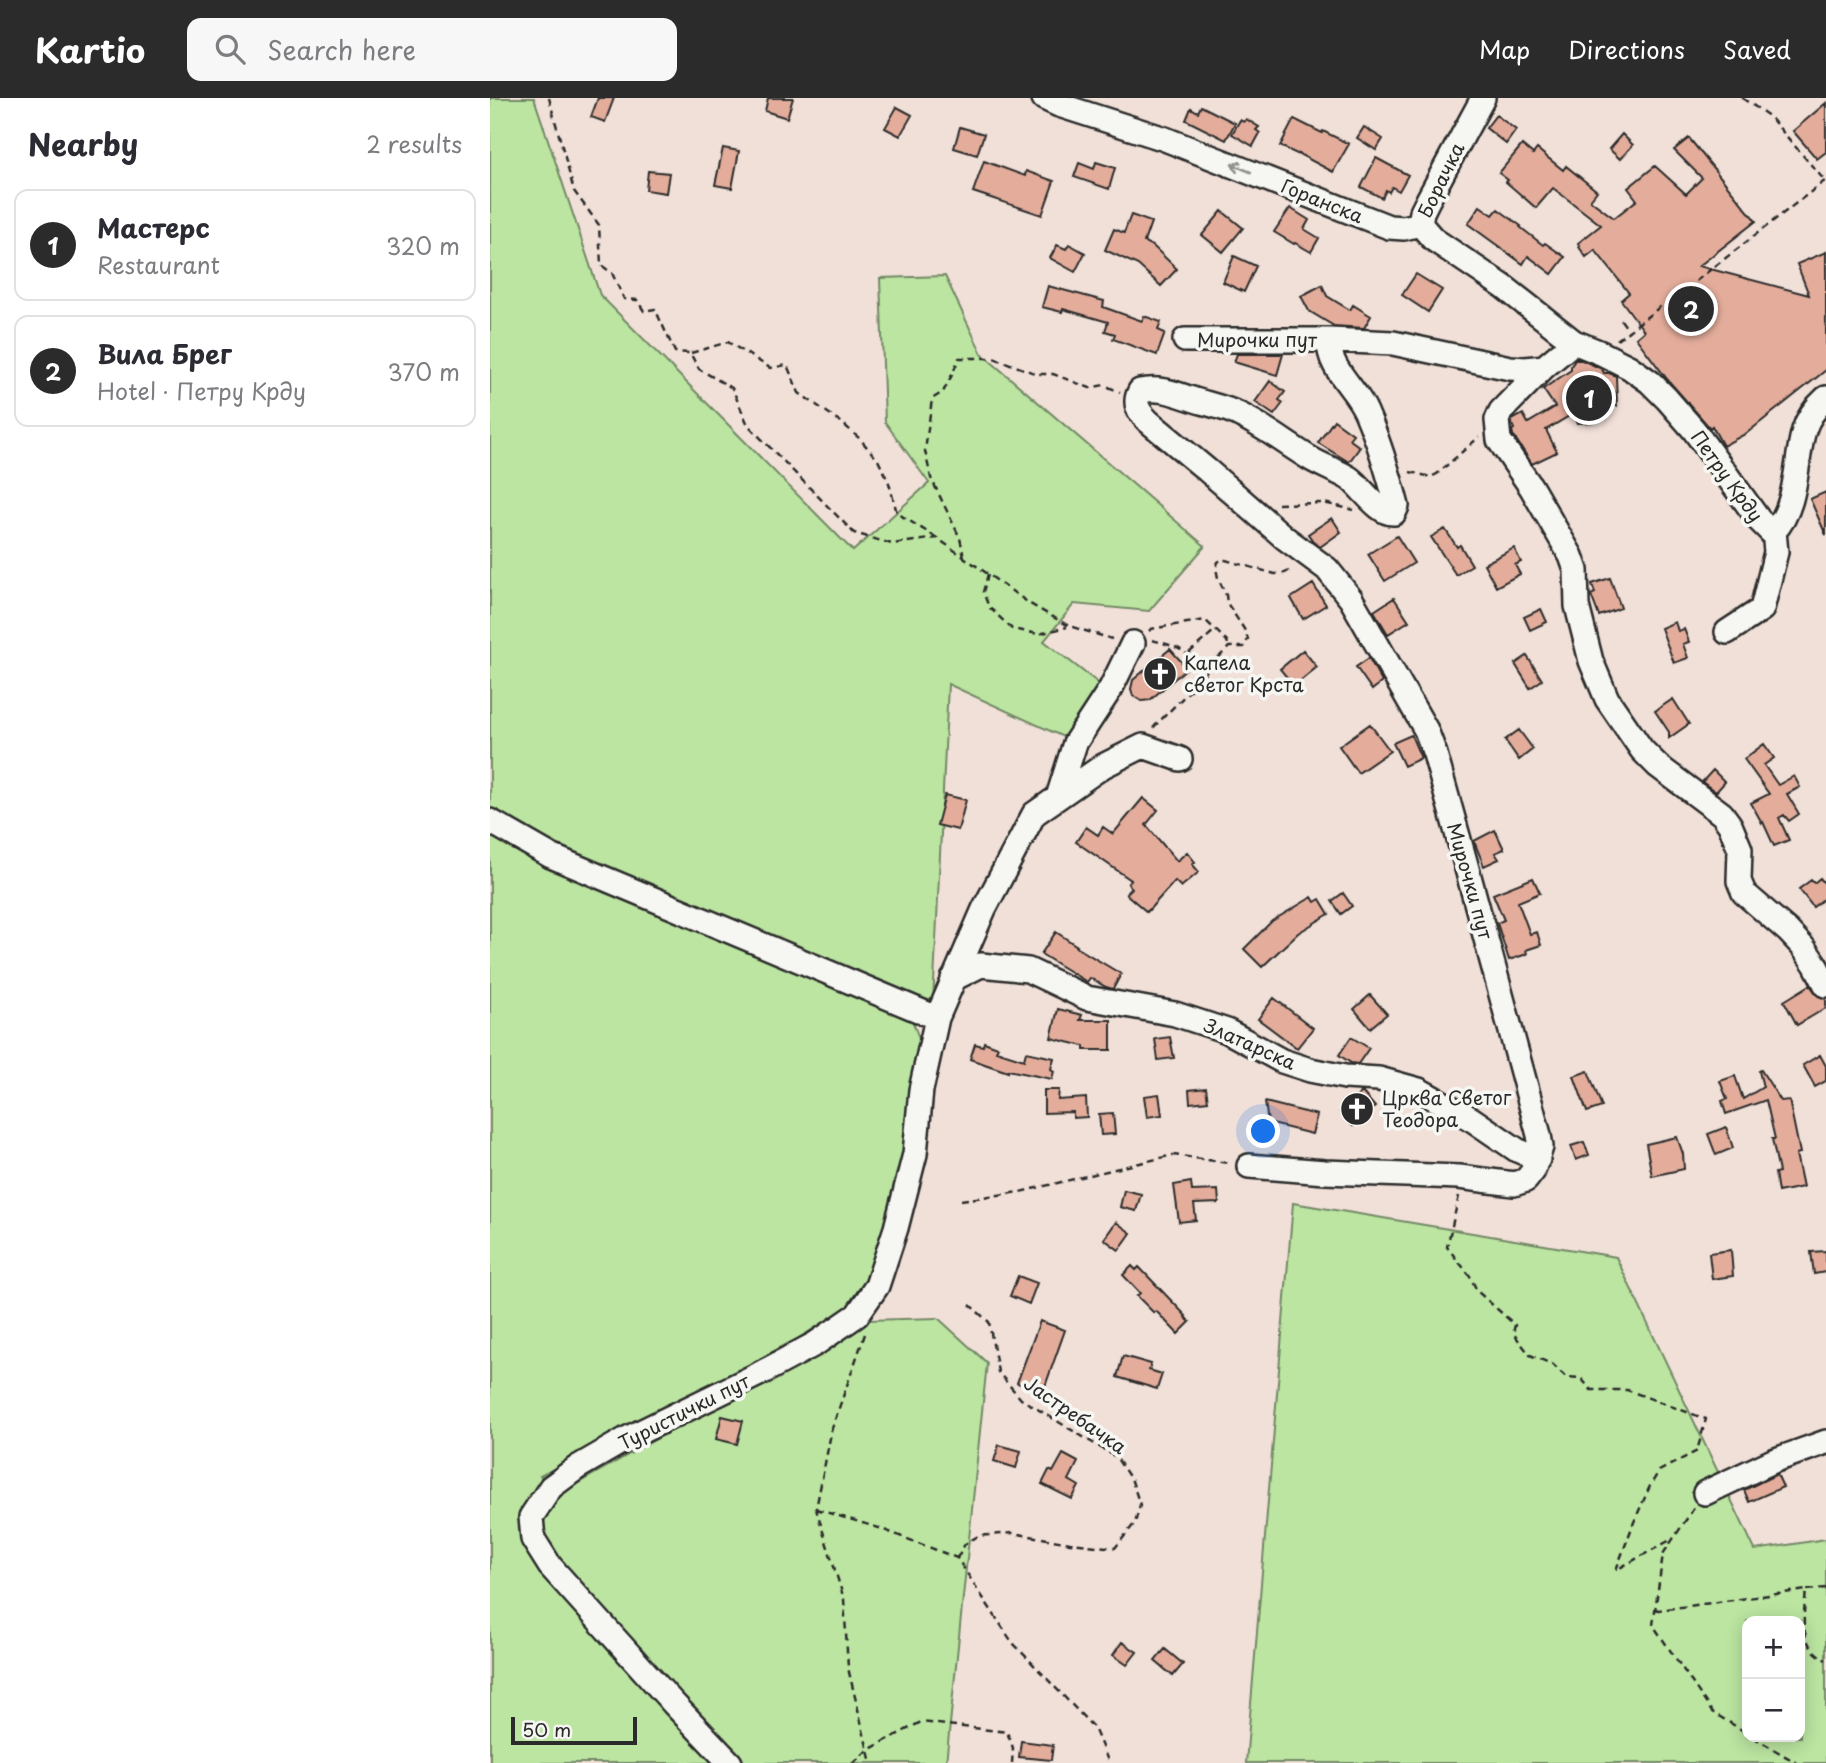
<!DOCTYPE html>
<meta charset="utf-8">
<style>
body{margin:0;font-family:"Playpen Sans",sans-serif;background:#f7f7f7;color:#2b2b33}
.controls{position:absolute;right:21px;bottom:21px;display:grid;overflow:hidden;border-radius:14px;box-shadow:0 4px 18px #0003}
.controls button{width:63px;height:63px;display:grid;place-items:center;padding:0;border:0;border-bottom:2px solid #e1e1e2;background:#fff;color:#2b2b33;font:35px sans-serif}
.scale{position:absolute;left:21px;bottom:18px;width:126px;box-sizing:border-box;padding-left:7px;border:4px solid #2b2b2b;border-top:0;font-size:19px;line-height:24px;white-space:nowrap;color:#2b2b2b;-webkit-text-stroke:5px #f6f6f2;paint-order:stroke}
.you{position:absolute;left:774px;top:1034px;width:24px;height:24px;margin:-18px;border:5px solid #fff;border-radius:50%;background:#1a73e8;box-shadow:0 0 0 10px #1a73e833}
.badge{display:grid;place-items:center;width:46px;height:46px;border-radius:50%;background:#2b2b2b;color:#fff;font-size:23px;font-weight:700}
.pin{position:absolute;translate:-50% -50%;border:4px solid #fff;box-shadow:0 2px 7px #0006}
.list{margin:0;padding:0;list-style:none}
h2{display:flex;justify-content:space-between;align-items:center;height:91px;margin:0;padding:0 28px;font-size:30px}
h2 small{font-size:23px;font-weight:400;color:#7c7c81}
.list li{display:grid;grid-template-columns:46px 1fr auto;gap:21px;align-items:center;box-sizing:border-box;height:112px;margin:0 14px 14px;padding:0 14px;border:2px solid #e1e1e2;border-radius:14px}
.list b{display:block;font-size:26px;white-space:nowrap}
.list p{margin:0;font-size:23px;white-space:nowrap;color:#7c7c81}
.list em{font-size:23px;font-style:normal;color:#7c7c81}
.icon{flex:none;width:38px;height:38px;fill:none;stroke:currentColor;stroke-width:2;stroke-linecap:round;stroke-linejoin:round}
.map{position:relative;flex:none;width:1336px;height:1665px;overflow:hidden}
header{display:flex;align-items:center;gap:42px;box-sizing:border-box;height:98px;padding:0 35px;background:#2b2b2b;color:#fff}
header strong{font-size:33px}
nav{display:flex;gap:38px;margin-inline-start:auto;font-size:24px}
.search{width:490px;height:63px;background:#f7f7f7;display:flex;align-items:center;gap:18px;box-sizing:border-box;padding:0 24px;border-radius:14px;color:#7c7c81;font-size:26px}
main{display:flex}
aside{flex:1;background:#fff}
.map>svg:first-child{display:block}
.green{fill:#bbe5a1;stroke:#738866;stroke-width:2;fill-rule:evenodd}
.building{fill:#e4ad9b;stroke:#2b2b2b;stroke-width:2}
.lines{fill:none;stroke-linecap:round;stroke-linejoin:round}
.minor-casing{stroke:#2b2b2b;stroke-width:28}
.path{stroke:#2b2b2b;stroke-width:2.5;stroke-dasharray:7 5;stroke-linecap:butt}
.minor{stroke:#f6f6f2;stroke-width:23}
.oneway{stroke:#90908e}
.labels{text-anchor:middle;stroke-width:7;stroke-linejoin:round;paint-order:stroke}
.street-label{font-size:19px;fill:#2b2b2b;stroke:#f6f6f2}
.poi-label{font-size:19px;fill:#2b2b2b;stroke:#f6f6f2;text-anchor:start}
</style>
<header>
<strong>Kartio</strong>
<div class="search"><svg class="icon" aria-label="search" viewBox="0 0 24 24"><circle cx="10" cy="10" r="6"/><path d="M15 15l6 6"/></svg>Search here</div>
<nav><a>Map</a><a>Directions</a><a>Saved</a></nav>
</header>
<main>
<aside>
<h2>Nearby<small>2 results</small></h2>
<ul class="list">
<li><span class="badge">1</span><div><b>Мастерс</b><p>Restaurant</p></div><em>320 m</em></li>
<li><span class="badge">2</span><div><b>Вила Брег</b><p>Hotel · Петру Крду</p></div><em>370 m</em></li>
</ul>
</aside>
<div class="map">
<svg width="1336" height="1665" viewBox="0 0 1336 1665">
<rect width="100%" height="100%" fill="#f1e0d8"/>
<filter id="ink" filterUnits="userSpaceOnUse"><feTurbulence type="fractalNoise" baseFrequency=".0143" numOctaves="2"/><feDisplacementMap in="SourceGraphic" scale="14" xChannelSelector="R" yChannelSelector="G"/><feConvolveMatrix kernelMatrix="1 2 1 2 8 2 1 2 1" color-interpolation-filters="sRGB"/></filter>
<g filter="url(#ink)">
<path class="green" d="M0 0H44L110 197 363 453 439 385 395 324 390 180 455 178 492 256 715 448 659 513 584 506 554 543 612 588 580 642 458 586 443 906 419 914 430 943 410 1082 381 1174 357 1210 304 1243 50 1378 67 1397 377 1222 448 1220 497 1265 456 1665H0Z
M803 1105 1126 1159 1265 1452 1336 1441V1665H756ZM1257 1523H1310V1639H1257Z"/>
<path class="building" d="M108 0H124L115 24 101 19Z
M278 0H303L297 20 275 13Z
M1336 5V54L1327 61 1303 33Z
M711 8 745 25 736 42 696 22 701 10 708 14Z
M407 9 422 17 410 38 395 30Z
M1006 17 1026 32 1016 46 996 30Z
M756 21 769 29 766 32 770 35 763 48 742 36 750 22 754 24Z
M804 21 832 35 833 33 859 46 843 74 809 56V57L790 48Z
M470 29 494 36 487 57 464 50Z
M874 29 893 41 886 52 867 40Z
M1132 36 1143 47 1130 61 1119 51Z
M1199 40 1266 123 1209 168 1319 197 1307 166 1336 154V272L1257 335 1233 348 1222 328 1220 330 1177 281 1146 240 1154 233 1131 202 1139 195 1105 152 1096 159 1089 149 1090 147 1088 145 1111 127 1063 90 1046 110 1016 84 1018 82 1009 75 1032 47 1043 56 1047 51 1073 72 1076 68 1107 93 1100 102 1124 120 1147 102 1138 90 1165 68 1196 96 1212 80 1184 52Z
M233 50 249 53 242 90 225 87Z
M886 60 918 77 909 93 902 89 899 94 896 92 892 100 871 89Z
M494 63 535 78 536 73 564 83 552 117 483 94Z
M606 64 625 70 619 91 584 79 589 65 604 71Z
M158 73 179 75 176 95 156 92Z
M990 108 1003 117 1008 111 1031 128 1030 129 1053 147 1055 145 1075 159 1062 176 1038 158 1033 166 978 126Z
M800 110 819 122 814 131 829 140 821 154 805 145 804 146 784 134Z
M732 113 753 130 733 154 712 137Z
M641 117 661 124 654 144 663 148 687 171 671 188 648 167 615 152 624 131 634 135Z
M579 146 595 155 585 174 560 160 567 147 576 151Z
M744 158 766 168 754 194 733 184Z
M926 176 952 192 938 214 912 197Z
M832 187 837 198 860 212 863 207 881 218 874 230 844 228 819 213 811 198Z
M558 188 614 203 613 209 652 223 654 218 671 224 668 232 675 235 667 257 623 241 625 236 615 233 618 224 573 211 572 214 552 209Z
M747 256H793L787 277 744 264Z
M1085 262H1092L1112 271 1114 275H1119L1126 278 1127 308H1116V321H1105V324L1087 325 1086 314 1056 332 1067 354 1042 366 1023 337 1022 332 1024 331 1021 324 1022 322 1033 316 1038 325 1065 309 1053 291 1081 272V268Z
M780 283 795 294 789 302 793 305 784 317 765 304Z
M844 322 863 336 859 341 870 349 859 364 828 345Z
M1336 394V437L1320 401Z
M842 420 851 434 830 449 823 443 818 436Z
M955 431 967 449 970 447 982 467 966 477 941 439Z
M907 438 924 465 895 483 878 456Z
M1024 450 1031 464 1025 467 1030 476 1006 489 994 466Z
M1120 480 1131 510 1109 518 1101 497 1105 495 1102 486Z
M823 486 836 507 813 521 801 500Z
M904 500 919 523 898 536 884 513Z
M1051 511 1057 524 1040 532 1034 519Z
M1185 524 1188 533 1194 531 1199 544 1193 546 1198 560 1184 565 1171 530Z
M680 551 697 570 660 602 652 603 643 598 641 591 643 582Z
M813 552 827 569 804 588 790 571Z
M1037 558 1052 582 1040 590 1025 566Z
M879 560 892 584 882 592 866 569Z
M1183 601 1199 626 1179 640V634L1165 613Z
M880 626 900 653 868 675 849 648Z
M1029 632 1043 651 1029 662 1015 642Z
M921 637 931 660 914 668 903 645Z
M1274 646 1284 660 1274 667 1288 687 1304 678 1310 689 1297 696 1309 716 1299 723 1294 717 1289 720 1299 742 1284 748 1273 724 1272 725 1261 705 1279 696 1254 661Z
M1223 672 1235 684 1226 694 1212 684Z
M455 697 476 702 468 732 447 727Z
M653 700 668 712 656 727 687 763 697 754 705 764 702 766 709 774 691 789 685 783 657 814 636 796 642 790 638 786 641 782 586 744 596 729 608 737 613 729 623 736Z
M1005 732 1014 751 1005 755 1009 761 994 768 984 743Z
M1043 780 1050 795 1028 804 1040 836 1047 834 1051 847 1036 852 1037 856 1019 862 1007 825 1014 822 1003 796Z
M1330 780 1336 787V799L1323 809 1309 791 1321 782 1324 785Z
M853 795 862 808 851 816 842 803Z
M822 799 825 804 830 801 839 816 808 835 772 869 754 851 782 823Z
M566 834 587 848 586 849 631 876 623 891 616 889 600 880 597 884 551 856Z
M1320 887 1328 898 1336 901V910L1307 927 1294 903Z
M880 897 897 916 880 930 864 911Z
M784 900 823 930 807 950 768 921Z
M568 911 592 917 590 922H621V952H594V948L561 940Z
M680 939 684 960 668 962 665 941Z
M861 939 879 950 868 966 861 965 849 957Z
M494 944 508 949 506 953 534 962 536 954 564 960 561 971 564 973 562 981 518 972V974L480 961 485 946 493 948Z
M1330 957 1336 968V983L1325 989 1313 967Z
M1271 972 1291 1003 1299 1002 1310 1055 1306 1056 1313 1089 1288 1094 1285 1075 1289 1074 1282 1041H1285L1276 1002 1236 1016 1232 1003 1237 1001 1230 983 1245 978 1253 1001 1273 989 1269 973Z
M1098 973 1112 1009 1097 1014 1084 978Z
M716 990 718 1003 700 1005 699 992Z
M554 992H569L568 1002 596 1000 597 1019 583 1020V1014L554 1015Z
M872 994 885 1009 863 1028 850 1014Z
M669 996 672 1017 657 1019 654 998Z
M775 1004 827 1017 822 1036 778 1025Z
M623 1015 625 1036 611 1037 609 1016Z
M1236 1029 1243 1050 1226 1057 1218 1036Z
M1187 1039 1193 1056 1194 1071 1162 1078 1156 1046Z
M1094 1044 1099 1057 1086 1062 1081 1048Z
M701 1084 702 1093 728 1092 729 1105 704 1106 706 1122 689 1124 684 1087Z
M634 1092 651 1096 646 1113 630 1109Z
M626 1124 641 1135 629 1152 614 1141Z
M1241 1152 1243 1178 1222 1181 1219 1155Z
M1336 1153V1174L1324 1176 1321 1154Z
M642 1168 646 1172 649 1169 696 1218 695 1219 700 1224 688 1236 666 1213 664 1215 647 1198 650 1195 633 1177Z
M528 1178 547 1185 539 1206 520 1198Z
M550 1223 575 1232 553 1294 527 1285Z
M633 1258 661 1266 659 1272 672 1276 667 1291 627 1279Z
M232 1318 253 1323 247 1346 226 1341Z
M509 1347 531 1353 526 1370 504 1363Z
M573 1356 588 1364 579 1382 589 1388 582 1401 552 1386 559 1372 563 1374Z
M1287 1376 1293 1389 1259 1404 1254 1392Z
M632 1544 647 1554 637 1567 623 1557Z
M675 1551 693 1566 683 1578 665 1563Z
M531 1643 563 1647 561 1662 529 1659Z"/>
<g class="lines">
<g class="minor-casing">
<path id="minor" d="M554 0 569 7 675 41 899 129 914 130 930 126
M930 126 943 141 1014 189 1084 244 1111 255 1139 269 1160 284 1177 301 1204 332 1269 422 1280 433H1284C1308 409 1305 362 1314 332 1318 319 1326 309 1336 300
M930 126 932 114 938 102 993 0
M695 242H839L903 245 1020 270 1036 271 1054 269
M1084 244 1054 269 1011 313 1007 322 1009 342 1041 389 1081 458 1086 472 1087 508 1101 563 1117 601 1152 652 1168 668 1232 716 1240 727 1250 751 1249 783 1254 795 1298 833 1313 849 1325 866 1336 887
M1237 534 1272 511 1286 454 1284 433
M568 699 585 645 621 590 643 545
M0 723 61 758 447 920
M463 881 491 867 538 872 597 900 685 916 737 933 792 963 820 972 855 979 889 981 929 992 980 1020 1027 1052 1048 1061
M759 1068 835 1074 969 1079 1024 1086 1036 1082 1043 1073 1051 1049 1049 1037 976 767 945 656 936 632 861 501 837 471 795 440 717 372 658 323C649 314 643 306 650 293 669 289 684 295 702 301 717 306 734 309 748 316 774 328 796 346 821 361 833 368 847 373 859 380 872 389 889 417 904 415L907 408C899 377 889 344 876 314 865 288 838 272 839 242
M1215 1395 1283 1363 1336 1344
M240 1665 183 1605 60 1468 43 1441 41 1419 61 1389 88 1369 138 1340 269 1276 325 1246 367 1217 387 1188 406 1130 425 1056 431 992 447 920 494 811 544 716 613 668 653 648 690 661"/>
</g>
<path class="path" d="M59 0 84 93 109 127 111 167 122 175 134 201 147 202 154 213 165 211 185 254 200 255 209 271 242 290 258 327 364 435 402 446 447 440 540 506 579 528 622 541
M1252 0 1279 18 1335 83
M1206 183 1336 82
M1131 222 1139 233
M1127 242 1171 208
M201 255 238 244 280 270 297 267 309 295 351 324 370 341 388 362 399 385 407 415 447 440
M920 374 941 379 947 376 989 339
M788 406 834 405 864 412
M474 459 470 440 441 380 435 353 442 301 453 294 462 277 469 260H504L547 276H563L600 290 614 287 630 294
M498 476 493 494 499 509 522 531 549 536 577 529
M659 533 661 531 715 522 737 543 739 549
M662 542C691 550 699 551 711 580
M699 555 725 532
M663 630 710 582 721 567 739 549H754L758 541 754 531 737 505 736 497 728 480 726 470 728 464 732 461 785 476 795 475 802 471
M969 1098 957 1149 980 1178 987 1193 1025 1227 1023 1235 1040 1257 1062 1266 1076 1279 1091 1280 1101 1292H1137L1216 1321 1207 1353 1169 1373 1160 1388 1144 1424 1126 1472 1184 1440
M471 1102 530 1094 683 1057 739 1065
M375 1236 342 1330 326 1411 354 1501 358 1570 381 1665
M1204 1410 1173 1456 1163 1527 1222 1614 1257 1635
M326 1411 389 1430 467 1460 522 1544 604 1630 619 1665
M467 1460 475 1446 488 1438 523 1435 580 1445 625 1450 645 1425 650 1407 642 1383 626 1359 531 1301 508 1274 499 1224 480 1207
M1336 1490 1316 1492C1314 1520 1307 1546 1336 1562
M1165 1511 1169 1512 1316 1492
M1263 1639 1307 1665
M363 1665 378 1652 431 1624 517 1634 523 1650 522 1665"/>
<use href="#minor" class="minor"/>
</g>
<defs><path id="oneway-shaft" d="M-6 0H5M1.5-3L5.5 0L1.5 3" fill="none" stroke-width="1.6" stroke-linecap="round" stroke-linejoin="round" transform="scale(1.75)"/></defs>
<use class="oneway" href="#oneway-shaft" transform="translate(751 70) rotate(-158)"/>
</g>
<defs>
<g id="church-disc" transform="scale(1.75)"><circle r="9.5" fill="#2b2b2b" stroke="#f6f6f2"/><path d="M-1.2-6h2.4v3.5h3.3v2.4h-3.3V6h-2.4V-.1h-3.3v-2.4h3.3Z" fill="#fff"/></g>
</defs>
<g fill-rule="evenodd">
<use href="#church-disc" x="670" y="576"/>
<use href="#church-disc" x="867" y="1011"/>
</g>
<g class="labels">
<g class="street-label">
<text transform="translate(951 82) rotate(-64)" y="7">Борачка</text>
<text transform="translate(832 103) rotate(22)" y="7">Горанска</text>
<text x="767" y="249">Мирочки пут</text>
<text transform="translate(1237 378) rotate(54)" y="7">Петру Крду</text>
<text transform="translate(980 783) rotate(74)" y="7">Мирочки пут</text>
<text transform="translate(760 946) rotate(24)" y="7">Златарска</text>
<text transform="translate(194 1314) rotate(-27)" y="7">Туристички пут</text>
<text transform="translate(585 1317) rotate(35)" y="7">Јастребачка</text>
</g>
<g class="poi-label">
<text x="694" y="572">Капела<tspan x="694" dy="22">светог Крста</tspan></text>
<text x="892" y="1007">Црква Светог<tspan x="892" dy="22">Теодора</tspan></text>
</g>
</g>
</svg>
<div class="controls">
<button>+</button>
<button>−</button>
</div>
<div class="scale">50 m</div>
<div class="you"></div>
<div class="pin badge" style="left:1099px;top:300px">1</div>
<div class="pin badge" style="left:1201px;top:211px">2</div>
</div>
</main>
